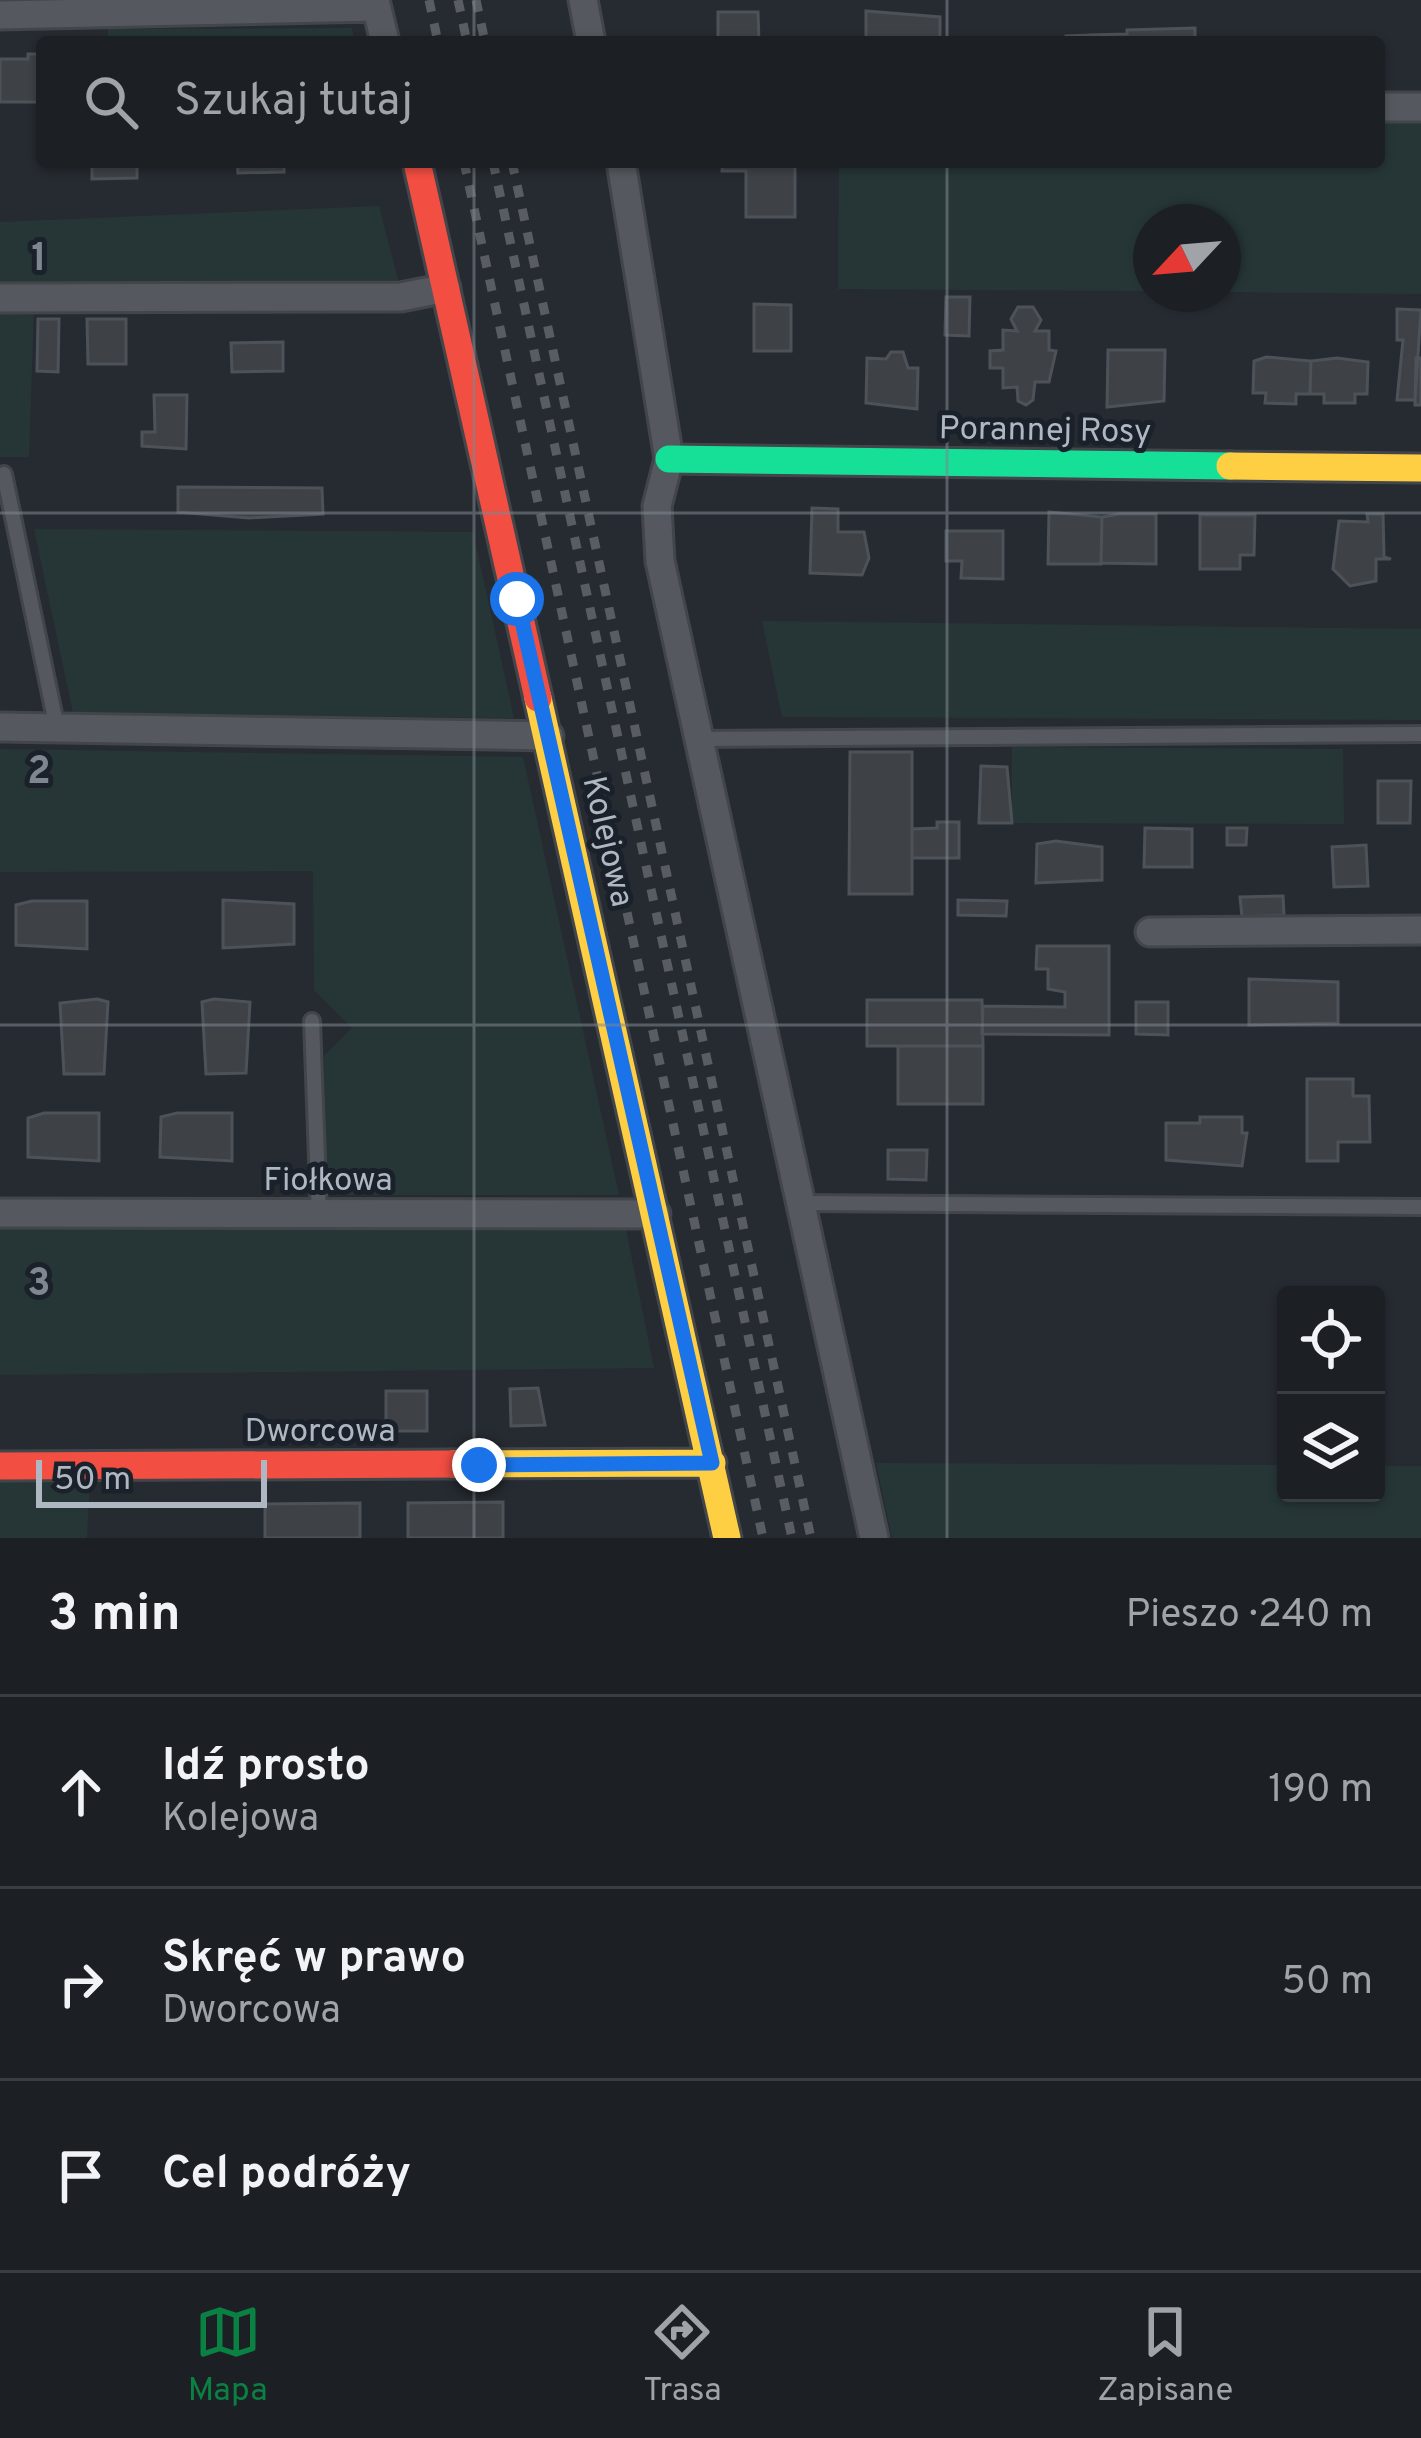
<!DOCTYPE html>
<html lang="pl">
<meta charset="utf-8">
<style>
body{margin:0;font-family:Overpass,sans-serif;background:#292d32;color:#f1f3f6}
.controls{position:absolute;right:36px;bottom:36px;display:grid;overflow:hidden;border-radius:12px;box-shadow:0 3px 9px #0004}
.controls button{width:108px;height:108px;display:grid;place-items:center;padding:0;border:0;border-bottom:3px solid #3a3e42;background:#1c2025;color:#f1f3f6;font:60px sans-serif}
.compass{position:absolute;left:1133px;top:204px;width:108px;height:108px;border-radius:50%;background:#1c2025;box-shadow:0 3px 9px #0004;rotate:244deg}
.scale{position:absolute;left:36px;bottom:30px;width:231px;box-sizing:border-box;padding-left:12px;border:6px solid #afb7c2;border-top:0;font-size:33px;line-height:42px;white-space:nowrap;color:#afb7c2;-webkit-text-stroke:9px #1a212a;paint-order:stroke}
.stop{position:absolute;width:36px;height:36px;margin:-27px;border:9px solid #1a73e8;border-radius:50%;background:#fff}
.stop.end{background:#1a73e8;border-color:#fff;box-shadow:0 3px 12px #0008}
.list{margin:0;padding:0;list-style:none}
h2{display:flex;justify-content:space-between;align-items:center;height:156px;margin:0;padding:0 48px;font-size:51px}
h2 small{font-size:39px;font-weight:400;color:#a0a3a7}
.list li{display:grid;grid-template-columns:78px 1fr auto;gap:36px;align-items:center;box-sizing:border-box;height:192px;padding:0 48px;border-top:3px solid #3a3e42}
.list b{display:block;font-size:45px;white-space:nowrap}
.list p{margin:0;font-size:39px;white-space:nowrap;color:#a0a3a7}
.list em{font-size:39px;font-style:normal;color:#a0a3a7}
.icon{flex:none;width:66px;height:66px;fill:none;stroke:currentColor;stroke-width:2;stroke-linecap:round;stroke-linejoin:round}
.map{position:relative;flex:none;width:1421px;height:1538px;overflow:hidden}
.search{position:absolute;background:#1c2025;box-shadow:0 3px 9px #0004;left:36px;right:36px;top:36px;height:132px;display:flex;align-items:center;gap:30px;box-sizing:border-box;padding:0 42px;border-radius:12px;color:#a0a3a7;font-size:45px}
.sheet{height:732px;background:#1c2025}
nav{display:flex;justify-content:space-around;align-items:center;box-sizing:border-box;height:168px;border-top:3px solid #3a3e42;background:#1c2025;font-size:33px;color:#a0a3a7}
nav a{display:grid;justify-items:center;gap:6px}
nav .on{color:#0b8043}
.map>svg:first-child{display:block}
.green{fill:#263637}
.building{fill:#3e4247;stroke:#4d5259;stroke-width:3}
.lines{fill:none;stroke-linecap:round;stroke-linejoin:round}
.lane-casing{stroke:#424549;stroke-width:20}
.street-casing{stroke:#424549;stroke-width:33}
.fast-casing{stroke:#424549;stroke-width:33}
.slow-casing{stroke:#424549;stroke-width:33}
.jam-casing{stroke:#424549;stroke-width:33}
.lane{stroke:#55595f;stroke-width:14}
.street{stroke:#55595f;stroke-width:27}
.fast{stroke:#16e098;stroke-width:27}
.slow{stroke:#ffcf43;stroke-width:27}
.jam{stroke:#f24e42;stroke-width:27}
.rail{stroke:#595d62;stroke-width:9;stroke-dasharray:12 12;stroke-linecap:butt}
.route{stroke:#1a73e8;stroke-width:15}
.grid{fill:none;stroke:#7f868f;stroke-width:3;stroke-opacity:0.55}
.labels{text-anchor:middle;stroke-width:10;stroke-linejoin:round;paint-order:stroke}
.street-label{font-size:33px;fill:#afb7c2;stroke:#1a212a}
.grid-label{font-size:39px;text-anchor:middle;font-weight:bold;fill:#7f868f;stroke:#1a212a;stroke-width:10;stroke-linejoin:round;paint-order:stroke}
</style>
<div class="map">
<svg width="1421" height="1538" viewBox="0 0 1421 1538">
<rect width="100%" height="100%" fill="#262b31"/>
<path class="green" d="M352 28 355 42H108V29Z
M1379 119H1421V294L1223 292V222H1151V291L838 289 839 162H1379Z
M379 206 400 287 0 290V222Z
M0 308H34L29 457H0Z
M34 529 473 532 514 718 73 713Z
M762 621 1421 629V720L782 717Z
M1012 747 1343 749 1344 824 1012 823Z
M0 749 523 757 619 1195H340L325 1180 324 1056 352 1028 314 990 313 871 0 872Z
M0 1228 626 1230 654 1368 0 1375Z
M876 1463 1286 1465V1493H1376V1466H1421V1538H892Z
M0 1476H90L87 1538H0Z"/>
<path class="building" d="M866 11 940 17V41L866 42Z
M718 12H758L759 42H718Z
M1195 28V42H1090L1089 35 1127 34V30Z
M1090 35V42H1066V36Z
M28 54H42V102H0V59H28Z
M92 162H137V178L92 179Z
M237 162H284V172L238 173Z
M723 162H795V217H746V171H722Z
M946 297H970L969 336 945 335Z
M754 304 791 305V351H754Z
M1018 307H1033L1041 320 1035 331H1049V350L1056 351 1049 382H1035L1033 400 1026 405 1018 401 1017 387 1003 388V368H990V351L1003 350V330L1017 331 1011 319Z
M1397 309 1421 310 1415 400H1397L1403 340H1397Z
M38 319H59L58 372 37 371Z
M87 319H126V364H88Z
M283 342V371L232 372 231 343Z
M1108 350H1165L1164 401 1107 407Z
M891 352H903L908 368H918L917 409 866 403 867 358 886 359Z
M1266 357 1311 361 1310 394H1296V404L1265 403 1266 393H1253L1254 361Z
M1337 358 1368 362 1367 394H1355V403H1324V394H1310L1311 361Z
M1416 358H1421V405H1415Z
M154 395H187L186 449 142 446V432H155Z
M178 487 322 488 323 514 249 518 178 512Z
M812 508 838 509V532H864L869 558 862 575 810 573Z
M1049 512 1102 517 1101 564H1048Z
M1120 514H1156V564L1101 563 1102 517Z
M1367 514H1383L1384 557 1391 559H1376V581L1350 586 1333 569 1339 521 1368 522Z
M1200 515H1255L1254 555H1240V569H1200Z
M946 531H1003V579L961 578 962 561H946Z
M850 752H912V894H849Z
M981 766 1007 767 1012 823H979Z
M1378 781H1411L1410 823H1378Z
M937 822H959V858H912V829L937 828Z
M1145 828 1192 829V867H1144Z
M1227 828H1247L1246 845H1227Z
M1056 841 1102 847V880L1036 883 1037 844Z
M1366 845 1368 886 1334 887 1332 847Z
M1283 896 1284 915 1242 917 1240 897Z
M223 900 294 904V944L223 948Z
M958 900 1007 901 1006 916 958 915Z
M32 901H87V949L16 945V905Z
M1037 946H1109V1035L982 1034 983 1006 1065 1007V992L1048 989V969H1036Z
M1249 979 1338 982V1023L1249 1025Z
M97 999 108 1002 104 1074H64L60 1003Z
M214 999 250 1002 246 1073 206 1074 202 1002Z
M867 1000H982L983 1046H867Z
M1136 1002H1168V1035L1136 1034Z
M898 1046H983V1104H898Z
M1307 1079H1353V1096H1369L1370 1142H1338V1161H1307Z
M44 1113H99V1161L28 1157V1118Z
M177 1113H232V1161L160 1157 161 1117Z
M1200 1117H1242V1133H1247L1242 1166 1166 1160V1123H1200Z
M888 1150H927L926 1180 888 1179Z
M538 1388 545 1425 511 1426 510 1389Z
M386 1391H427V1431H386Z
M503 1502V1538H408V1503Z
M360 1503V1538H265V1504Z"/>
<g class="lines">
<g class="lane-casing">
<path id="lane" d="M4 474 57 728
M698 739 1421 734
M312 1021 319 1215
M798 1203 1421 1207"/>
</g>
<g class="street-casing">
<path id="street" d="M375 0 385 42
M583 0 591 42
M0 15 376 7
M1379 107H1421
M621 162 669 459 657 506 660 561 874 1538
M0 298 401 297 446 288
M0 727 549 736
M1150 932 1421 930
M0 1213 656 1214"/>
</g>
<g class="fast-casing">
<path id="fast" d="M669 459 1230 466"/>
</g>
<g class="slow-casing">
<path id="slow" d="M1230 466 1421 468
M538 698 727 1538
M453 1464 712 1463"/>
</g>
<g class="jam-casing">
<path id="jam" d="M417 162 538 698
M0 1466 453 1464"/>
</g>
<use href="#lane" class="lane"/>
<use href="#street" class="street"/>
<use href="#fast" class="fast"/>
<use href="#slow" class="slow"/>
<use href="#jam" class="jam"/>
<path class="rail" d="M429 0 438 42
M458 0 467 42
M476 0 485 42
M464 162 763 1538
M493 162 792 1538
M512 162 811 1538"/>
</g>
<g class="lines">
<path class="route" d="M479 1465 712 1463 517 599"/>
</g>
<path class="grid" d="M474 0V42M947 0V42M474 162V1538M947 162V1538M0 513H1421M0 1025H1421"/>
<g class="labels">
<g class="street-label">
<text transform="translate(1045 428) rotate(1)" y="12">Porannej Rosy</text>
<text transform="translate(610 841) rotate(77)" y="12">Kolejowa</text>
<text x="328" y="1190">Fiołkowa</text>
<text x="320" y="1441">Dworcowa</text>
</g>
</g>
<g class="grid-label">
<text x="39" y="270">1</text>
<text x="39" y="783">2</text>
<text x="39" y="1295">3</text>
</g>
</svg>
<div class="controls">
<button><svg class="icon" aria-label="locate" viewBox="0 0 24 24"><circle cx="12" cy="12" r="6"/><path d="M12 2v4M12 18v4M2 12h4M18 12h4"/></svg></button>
<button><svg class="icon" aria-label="layers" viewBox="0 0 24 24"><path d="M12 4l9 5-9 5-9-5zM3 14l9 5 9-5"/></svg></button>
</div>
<svg class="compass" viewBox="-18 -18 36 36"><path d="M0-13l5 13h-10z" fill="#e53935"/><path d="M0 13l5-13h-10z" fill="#a0a3a7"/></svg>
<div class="scale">50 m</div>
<div class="stop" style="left:517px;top:599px"></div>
<div class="stop end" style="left:479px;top:1465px"></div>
<div class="search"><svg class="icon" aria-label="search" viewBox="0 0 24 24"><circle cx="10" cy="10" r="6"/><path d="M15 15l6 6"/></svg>Szukaj tutaj</div>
</div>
<section class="sheet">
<h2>3 min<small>Pieszo · 240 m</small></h2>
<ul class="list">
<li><svg class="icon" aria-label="ahead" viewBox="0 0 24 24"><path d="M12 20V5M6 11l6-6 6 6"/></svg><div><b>Idź prosto</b><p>Kolejowa</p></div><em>190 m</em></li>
<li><svg class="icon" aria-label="right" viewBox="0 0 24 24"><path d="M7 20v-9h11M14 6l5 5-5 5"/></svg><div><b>Skręć w prawo</b><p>Dworcowa</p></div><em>50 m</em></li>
<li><svg class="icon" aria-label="arrive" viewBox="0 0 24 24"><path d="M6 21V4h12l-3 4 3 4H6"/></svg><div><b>Cel podróży</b></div></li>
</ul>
</section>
<nav>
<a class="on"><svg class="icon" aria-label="map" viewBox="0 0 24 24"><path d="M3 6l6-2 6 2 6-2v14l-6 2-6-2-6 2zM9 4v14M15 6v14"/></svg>Mapa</a>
<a><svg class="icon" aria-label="directions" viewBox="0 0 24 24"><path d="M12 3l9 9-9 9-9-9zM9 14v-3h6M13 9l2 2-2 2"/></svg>Trasa</a>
<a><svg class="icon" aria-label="saved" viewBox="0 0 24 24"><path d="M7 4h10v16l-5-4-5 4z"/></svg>Zapisane</a>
</nav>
